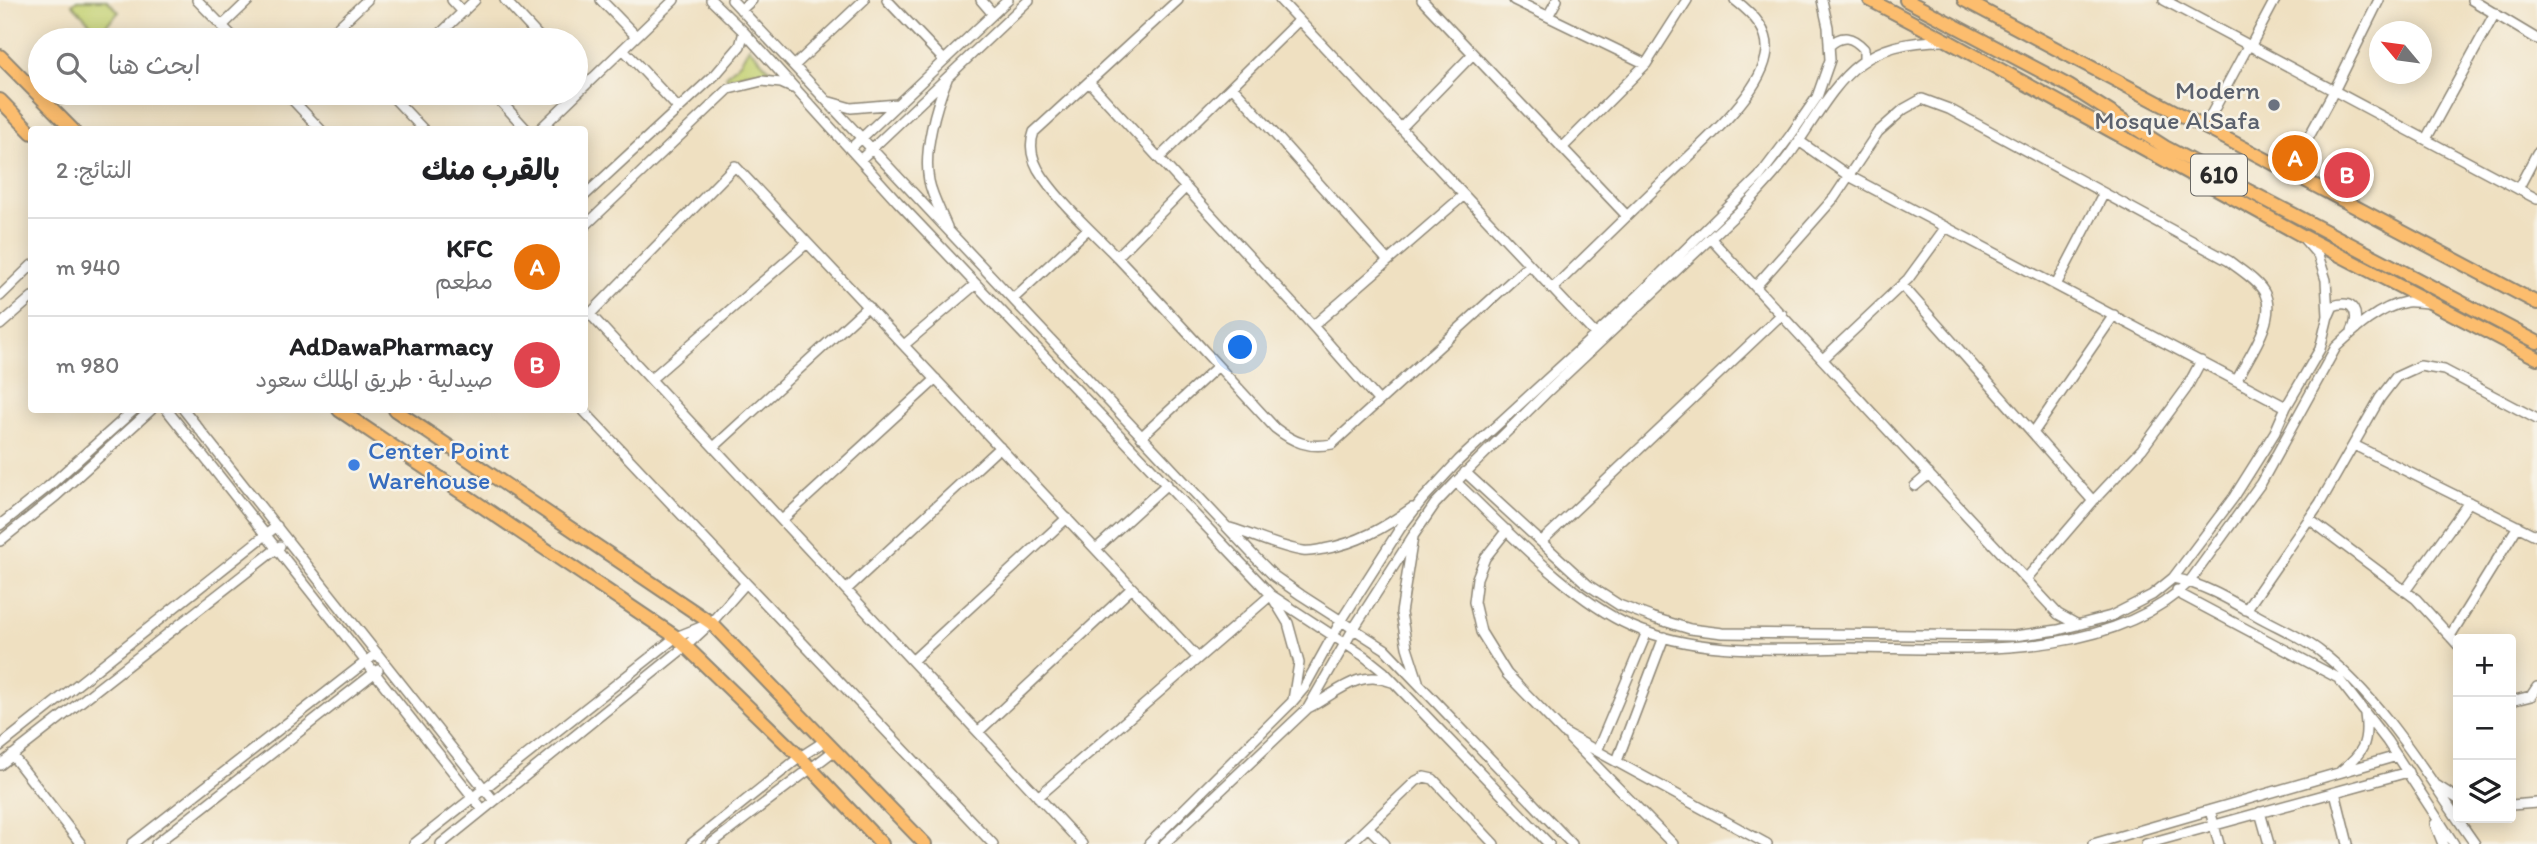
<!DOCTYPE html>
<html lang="ar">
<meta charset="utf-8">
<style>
body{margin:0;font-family:Itim,"Playpen Sans Arabic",sans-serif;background:#f6f6f6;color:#202124;direction:rtl}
.controls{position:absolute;right:21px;bottom:21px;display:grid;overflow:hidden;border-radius:7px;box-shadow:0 4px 18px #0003}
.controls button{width:63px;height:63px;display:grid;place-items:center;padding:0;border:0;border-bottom:2px solid #e0e0e0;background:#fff;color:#202124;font:35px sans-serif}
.compass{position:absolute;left:2369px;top:21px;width:63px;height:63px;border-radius:50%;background:#fff;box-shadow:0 4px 18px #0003;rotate:299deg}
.you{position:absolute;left:1241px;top:348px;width:24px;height:24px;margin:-18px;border:5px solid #fff;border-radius:50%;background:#1a73e8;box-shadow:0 0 0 10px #1a73e833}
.badge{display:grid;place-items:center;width:46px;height:46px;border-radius:50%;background:#0f766e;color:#fff;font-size:23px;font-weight:700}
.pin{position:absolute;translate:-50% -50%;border:4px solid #fff;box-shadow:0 2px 7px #0006}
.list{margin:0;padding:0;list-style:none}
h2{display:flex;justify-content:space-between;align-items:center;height:91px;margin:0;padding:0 28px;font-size:30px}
h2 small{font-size:23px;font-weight:400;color:#757577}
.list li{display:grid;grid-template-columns:46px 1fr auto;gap:21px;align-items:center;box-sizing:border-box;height:98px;padding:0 28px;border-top:2px solid #e0e0e0}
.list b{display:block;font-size:26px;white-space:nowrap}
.list p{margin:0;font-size:23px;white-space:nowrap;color:#757577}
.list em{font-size:23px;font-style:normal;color:#757577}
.icon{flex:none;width:38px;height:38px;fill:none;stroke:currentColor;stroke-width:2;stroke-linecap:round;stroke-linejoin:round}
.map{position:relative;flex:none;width:2537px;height:844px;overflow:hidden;direction:ltr}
.search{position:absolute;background:#fff;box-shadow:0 4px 18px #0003;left:28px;top:28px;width:560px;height:77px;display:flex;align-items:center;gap:18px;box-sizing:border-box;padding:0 24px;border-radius:38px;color:#757577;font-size:26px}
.panel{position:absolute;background:#fff;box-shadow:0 4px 18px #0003;left:28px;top:126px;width:560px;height:287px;border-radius:7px;direction:rtl}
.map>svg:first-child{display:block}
.green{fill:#c4d173;stroke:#787e4f;stroke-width:2}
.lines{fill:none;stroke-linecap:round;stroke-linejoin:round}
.minor-casing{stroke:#8d8676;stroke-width:12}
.major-casing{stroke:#8d8676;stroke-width:16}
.minor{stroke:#fff;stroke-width:9}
.major{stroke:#fcbd6e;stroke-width:12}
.worship-dot{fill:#6b7280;stroke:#f7f3e8;stroke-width:2.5}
.shop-dot{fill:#3f7fe0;stroke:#f7f3e8;stroke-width:2.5}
.labels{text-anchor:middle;stroke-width:5;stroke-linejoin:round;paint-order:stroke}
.shield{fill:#f7f3e8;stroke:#686764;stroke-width:2}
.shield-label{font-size:24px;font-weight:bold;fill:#2b2b2b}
.worship-label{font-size:26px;fill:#5b616d;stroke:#f7f3e8;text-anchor:end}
.shop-label{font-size:26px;fill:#366cbe;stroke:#f7f3e8;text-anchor:start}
</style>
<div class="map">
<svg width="2537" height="844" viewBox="0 0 2537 844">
<rect width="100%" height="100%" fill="#f7f3e8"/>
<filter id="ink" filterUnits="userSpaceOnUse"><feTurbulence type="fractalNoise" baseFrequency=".0143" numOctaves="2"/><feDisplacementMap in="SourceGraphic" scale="14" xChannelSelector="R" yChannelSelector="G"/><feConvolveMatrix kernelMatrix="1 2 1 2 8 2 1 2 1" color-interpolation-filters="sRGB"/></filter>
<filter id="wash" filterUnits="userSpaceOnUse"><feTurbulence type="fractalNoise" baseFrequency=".00686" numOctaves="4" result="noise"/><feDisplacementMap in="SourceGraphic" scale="28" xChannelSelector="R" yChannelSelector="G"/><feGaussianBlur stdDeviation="1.57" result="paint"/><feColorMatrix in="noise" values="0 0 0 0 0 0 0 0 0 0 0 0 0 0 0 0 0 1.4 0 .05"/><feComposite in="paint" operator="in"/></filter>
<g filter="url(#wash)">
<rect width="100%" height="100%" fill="#efe0c1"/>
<path class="green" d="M77 0H107L119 12 99 32 72 4Z
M749 47 771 71H753L728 79 726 76 741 61Z"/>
</g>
<g filter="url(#ink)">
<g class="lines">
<g class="minor-casing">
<path id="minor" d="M197 0 236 40
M452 0 463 12
M505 0 542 40
M601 0 636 36
M711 0 744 32 898 202 1259 582 1271 595 1364 656 1384 672 1549 844
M732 0 1254 556 1274 576 1301 595 1385 649 1572 844
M887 0 944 60
M981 0 993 14
M1178 0 1034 132C1028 148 1033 163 1043 177 1065 208 1093 232 1119 259 1172 315 1223 372 1275 428 1293 442 1309 449 1332 444L1529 265
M1280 0 1596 335
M1422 0 1627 216
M1514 0 1646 64
M2164 0 2537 199
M2472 0 2537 39
M741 10 752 0
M1548 16 1557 0
M222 26 249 0
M324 40 333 32
M340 40 333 32 367 0
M443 40 439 35 475 0
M1829 46C1842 34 1852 36 1864 49V59
M2250 47 2275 0
M623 49 678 108
M794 66 864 0
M576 76 585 86
M947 79C936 106 923 151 929 181 932 196 941 212 947 227
M1089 82 1313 326 1378 400
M1232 86 1388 261
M286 93 321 130
M389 93 424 130
M493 93 527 130
M830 102 851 108 897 104
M1401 128 1473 54
M2204 128 2248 46
M539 130 674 0
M2426 139 2495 13
M1799 141 1849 176 2286 407
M1562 148 1646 64 1687 0
M850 149 1008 0
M1159 158 1299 20
M860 160 1029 0
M2289 173 2334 91 2379 0
M2518 189 2537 153
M584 196 716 74 740 46 744 32
M584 227 729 89 762 81 781 83 792 88
M1711 239 2058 614 2078 625
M1117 257 1186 187
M1902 285 2093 501
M2056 285 2104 193
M1756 286 1834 198 1878 132 1904 109 1922 99 1949 109 2229 261C2240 270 2259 281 2265 294 2277 320 2248 357 2237 380
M1552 289C1588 254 1624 219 1660 184 1691 153 1757 100 1766 57 1772 32 1753 14 1735 0
M0 296 32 265
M1013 299 1088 229
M2329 315 2333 306C2354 298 2360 314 2352 331
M0 325 32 297
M1313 326 1464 195
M904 345 976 284
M1823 359 1908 279 1946 227
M651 379 807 243
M167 410 483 810
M184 410 494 801
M583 410 746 583
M2033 433 2114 315
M1141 437 1218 366
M2354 445 2537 536
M714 447 868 306
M1465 472 1588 585 1619 605 1654 618 1690 629 1723 633 2014 636 2058 630 2111 616 2152 595 2173 578 2234 497 2275 432 2286 407 2320 349 2328 316 2326 280 2318 255 2305 240
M1456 482C1505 528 1570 599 1631 626 1699 656 1779 649 1851 648 1957 648 2108 663 2190 581L2261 483 2336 347C2355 329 2379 307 2406 302 2412 301 2421 303 2428 303
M1915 486 1929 474
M2309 519 2416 599 2458 645
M782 520 936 379
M0 525 49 486 134 410
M1230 528C1254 535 1278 547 1303 551 1310 552 1317 550 1324 549 1358 543 1384 528 1412 508
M1507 530 1485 558 1477 578 1474 602 1481 632 1507 674 1564 733 1767 844
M1413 537 1401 613 1407 647 1418 681
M0 541 56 496 151 410
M1541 542 1782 314
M1096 549 1167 484
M2173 578C2201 583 2230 600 2256 615 2277 627 2302 637 2321 652 2384 701 2429 779 2475 844
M2026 579 2093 501 2142 449 2186 389 2201 361
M846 590 1000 447
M2177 590 2178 593 2338 678 2387 741 2454 844
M2405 591 2469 502
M2246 610 2320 503 2380 398 2396 377 2420 366 2444 370 2537 419
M2450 636 2518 526
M912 661 1067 518
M2511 701 2531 696 2537 687
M1310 707C1337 693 1359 668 1392 682
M978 732 1132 588
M1570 739 1673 844
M0 746 277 526
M1597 751 1647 632
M12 755 81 844
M1617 761 1664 637
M0 765 280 546
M2341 771C2363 753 2369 743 2365 714
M2436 785 2458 799
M2335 792 2348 844
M1038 797 1271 595 1288 623 1299 663 1293 700
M2511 805 2537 803
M2210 810 2219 844
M2260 812 2269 844
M2435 824 2443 844
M1368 827 1385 844
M132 844 377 653
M156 844 378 670
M414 844 676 637 706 625
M441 844 686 646 711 623 746 583 993 844
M691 844 800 757 825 741
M711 844 835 750
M1082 844 590 314 735 166 1198 658
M1149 844 1292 702 1304 688 1341 621 1401 527 1422 500 1459 460 1640 294 1759 177 1790 136 1817 97 1830 60 1828 27 1822 0
M1164 844 1308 708 1354 628 1413 536 1435 504 1456 482 1545 394 1746 205C1763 186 1781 168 1795 147 1840 80 1856 41 1945 41
M1350 844 1416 781 1424 777 1433 779 1494 844
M2093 844 2397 756
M2146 844 2408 772"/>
</g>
<g class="major-casing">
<path id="major" d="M1870 0 1948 41 2301 235 2537 358
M1906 0 2069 86 2165 147 2537 342
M1964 0 2537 303
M0 56 73 130
M0 100 32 133
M339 410 676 637 800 757 882 844
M395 410 711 623 925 844"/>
</g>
<use href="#minor" class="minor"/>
<use href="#major" class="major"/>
</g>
</g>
<circle class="worship-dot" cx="2274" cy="105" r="7"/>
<circle class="shop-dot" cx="354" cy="465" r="7"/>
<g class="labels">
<rect class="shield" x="2191" y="154.5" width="56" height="41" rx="5"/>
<g class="shield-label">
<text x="2219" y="183">610</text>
</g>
<g class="worship-label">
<text x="2260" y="99">Modern<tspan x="2260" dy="30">Mosque AlSafa</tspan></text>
</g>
<g class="shop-label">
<text x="368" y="459">Center Point<tspan x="368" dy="30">Warehouse</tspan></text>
</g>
</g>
</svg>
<div class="controls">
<button>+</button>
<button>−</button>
<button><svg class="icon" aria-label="layers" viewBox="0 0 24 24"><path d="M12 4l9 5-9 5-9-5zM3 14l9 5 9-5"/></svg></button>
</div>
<svg class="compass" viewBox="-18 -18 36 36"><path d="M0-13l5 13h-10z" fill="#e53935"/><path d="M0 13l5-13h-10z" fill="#757577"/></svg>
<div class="you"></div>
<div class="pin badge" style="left:2295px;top:158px;background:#e8710a">A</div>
<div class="pin badge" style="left:2347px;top:175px;background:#e0444e">B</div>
<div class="search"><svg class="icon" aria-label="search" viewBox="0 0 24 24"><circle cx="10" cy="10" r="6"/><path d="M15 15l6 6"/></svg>ابحث هنا</div>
<section class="panel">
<h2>بالقرب منك<small>النتائج: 2</small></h2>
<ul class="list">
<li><span class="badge" style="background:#e8710a">A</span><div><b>KFC</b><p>مطعم</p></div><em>940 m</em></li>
<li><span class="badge" style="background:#e0444e">B</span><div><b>AdDawaPharmacy</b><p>صيدلية · طريق الملك سعود</p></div><em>980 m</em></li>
</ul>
</section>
</div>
